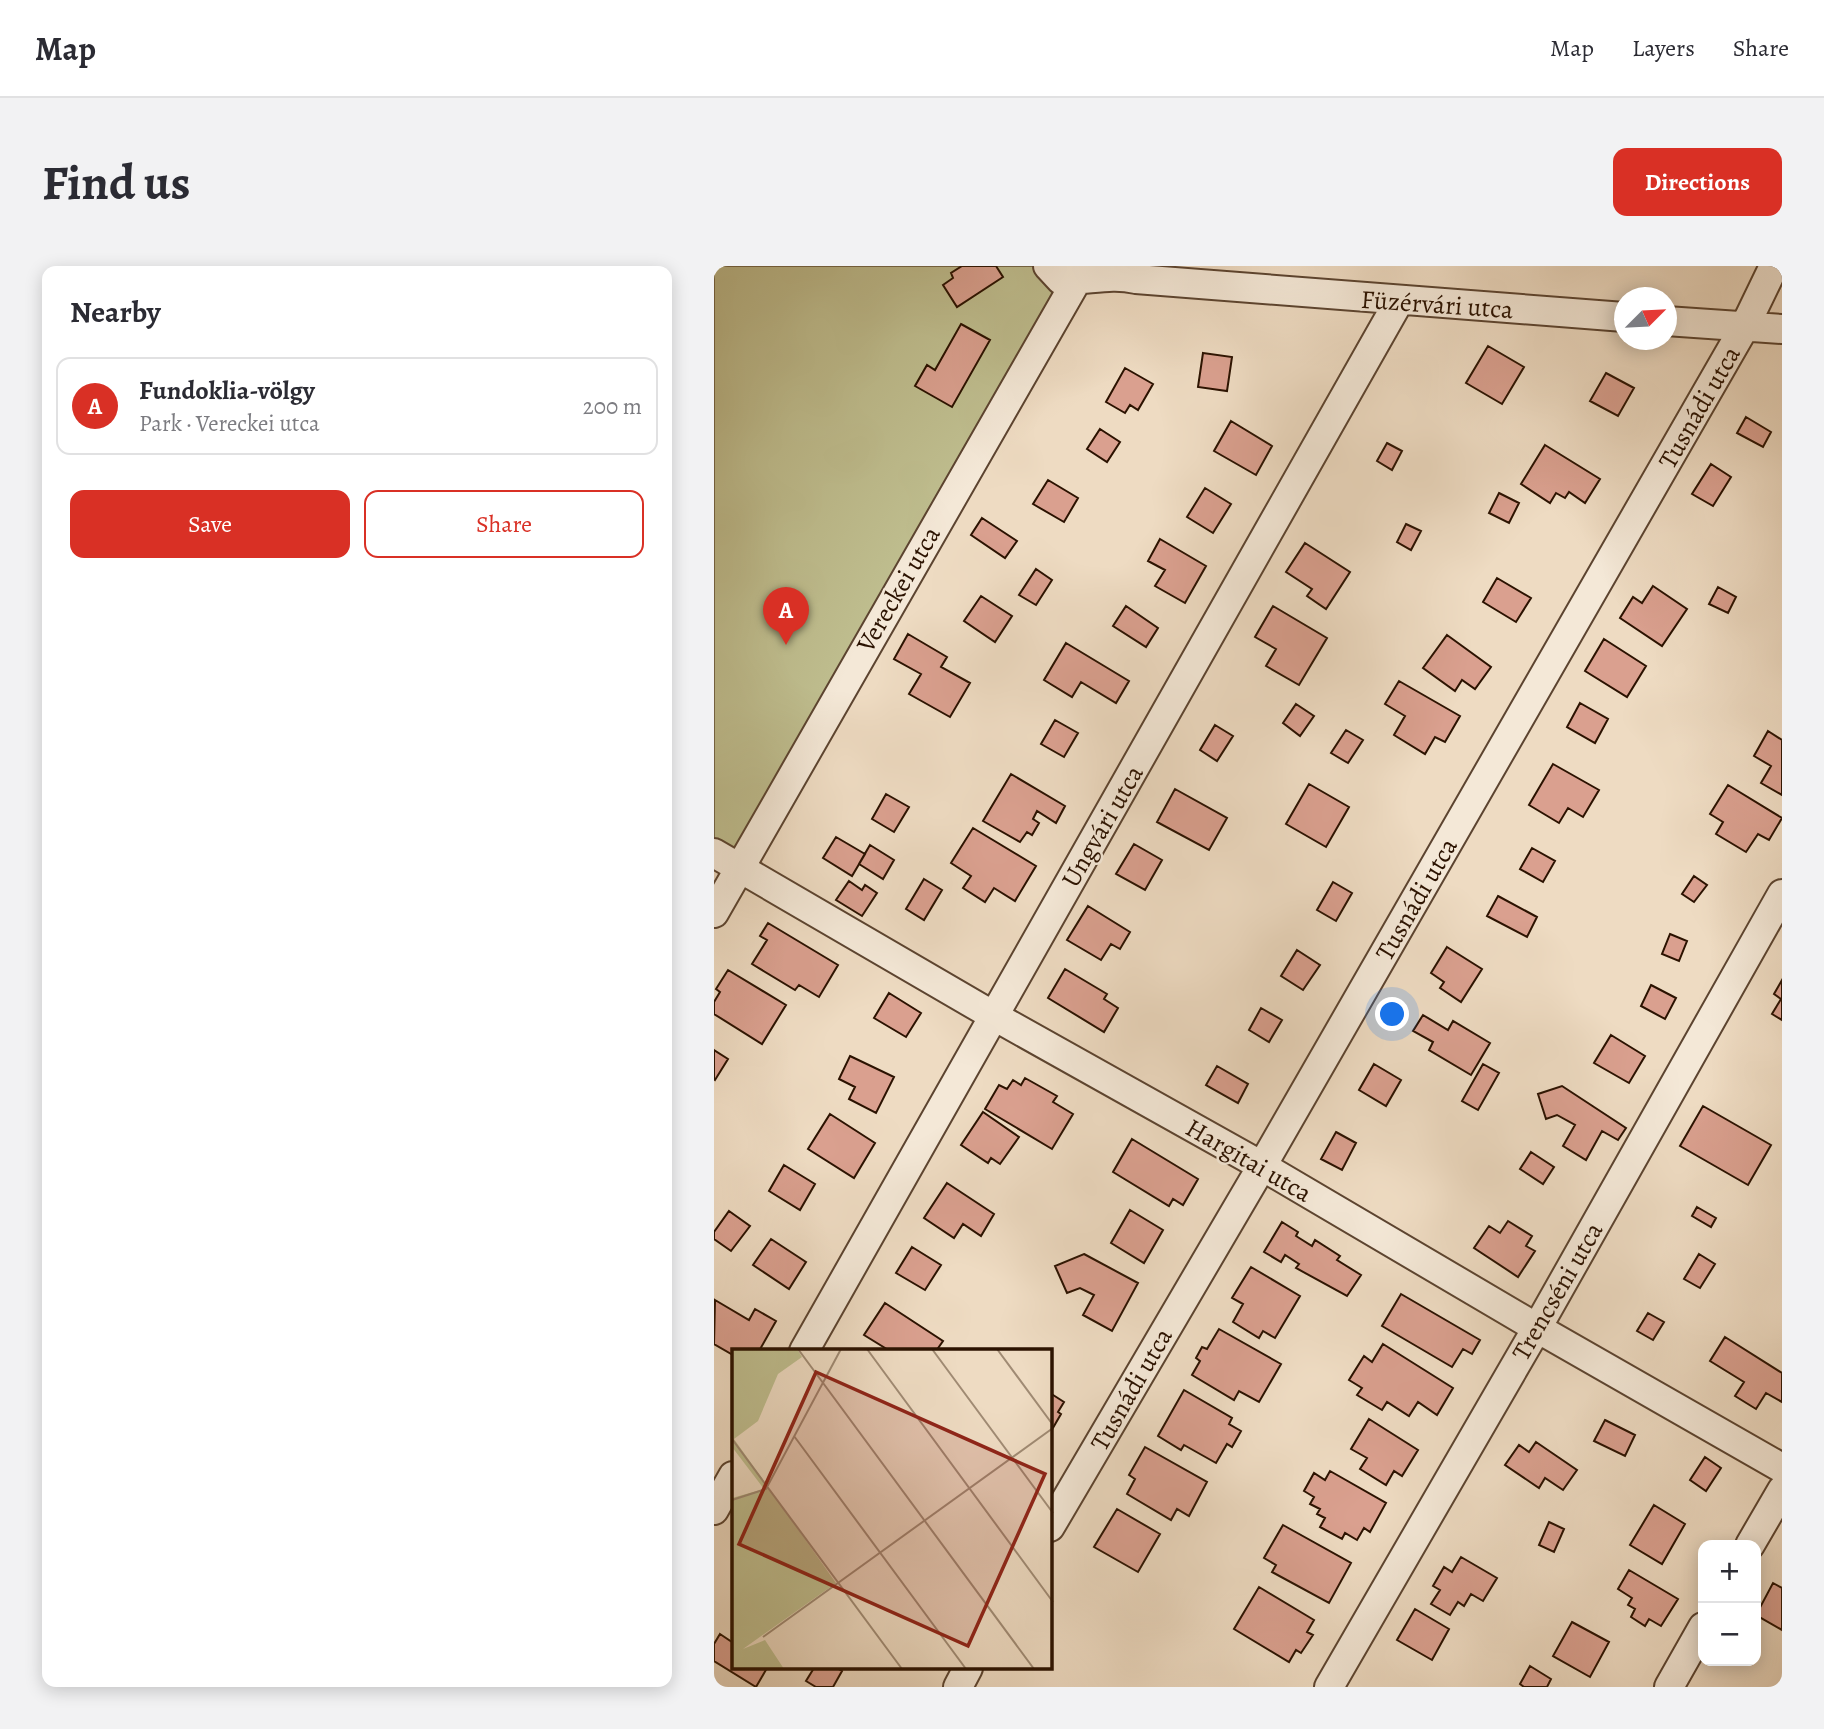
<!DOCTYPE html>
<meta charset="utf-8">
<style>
body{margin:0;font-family:Alegreya,serif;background:#f2f2f3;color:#2b2b33}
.controls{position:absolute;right:21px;bottom:21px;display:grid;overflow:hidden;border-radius:14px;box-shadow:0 4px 18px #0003}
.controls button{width:63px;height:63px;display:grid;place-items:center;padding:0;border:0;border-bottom:2px solid #e1e1e2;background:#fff;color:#2b2b33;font:35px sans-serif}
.compass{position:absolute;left:900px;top:21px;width:63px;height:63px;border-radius:50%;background:#fff;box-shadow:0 4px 18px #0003;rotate:66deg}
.you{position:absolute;left:679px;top:749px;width:24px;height:24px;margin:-18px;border:5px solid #fff;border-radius:50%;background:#1a73e8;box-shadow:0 0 0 10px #1a73e833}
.badge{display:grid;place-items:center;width:46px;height:46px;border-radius:50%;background:#d93025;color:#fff;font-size:23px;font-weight:700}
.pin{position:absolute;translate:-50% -58px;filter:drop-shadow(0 2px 4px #0008)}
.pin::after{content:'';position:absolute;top:37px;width:24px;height:21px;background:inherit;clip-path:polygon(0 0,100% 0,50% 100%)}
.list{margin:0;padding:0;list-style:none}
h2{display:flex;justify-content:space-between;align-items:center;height:91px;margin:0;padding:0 28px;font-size:30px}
h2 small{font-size:23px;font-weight:400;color:#7c7c81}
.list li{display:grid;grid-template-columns:46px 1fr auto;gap:21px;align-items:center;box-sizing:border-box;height:98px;margin:0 14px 14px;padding:0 14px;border:2px solid #e1e1e2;border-radius:14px}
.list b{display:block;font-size:26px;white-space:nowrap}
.list p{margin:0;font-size:23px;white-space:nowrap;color:#7c7c81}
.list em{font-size:23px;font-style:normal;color:#7c7c81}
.actions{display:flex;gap:14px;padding:21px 28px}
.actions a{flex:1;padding:16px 0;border:2px solid #d93025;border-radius:14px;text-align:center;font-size:24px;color:#d93025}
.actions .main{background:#d93025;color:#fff}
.map{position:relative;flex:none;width:1068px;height:1421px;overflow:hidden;border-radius:14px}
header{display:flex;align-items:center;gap:42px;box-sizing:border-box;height:98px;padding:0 35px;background:#fff;border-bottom:2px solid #e1e1e2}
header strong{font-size:33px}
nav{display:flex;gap:38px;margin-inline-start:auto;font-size:24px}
.intro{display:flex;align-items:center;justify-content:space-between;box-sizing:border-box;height:168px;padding:0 42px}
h1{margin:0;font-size:49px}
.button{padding:18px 32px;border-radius:14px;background:#d93025;color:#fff;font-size:24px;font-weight:700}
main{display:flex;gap:42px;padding:0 42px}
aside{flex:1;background:#fff;border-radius:14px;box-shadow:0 4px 18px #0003}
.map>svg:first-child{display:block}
.green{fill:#bfbe8f;stroke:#756848;stroke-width:2}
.building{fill:#daa08f;stroke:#2b1200;stroke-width:2}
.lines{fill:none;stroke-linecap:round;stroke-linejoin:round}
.minor-casing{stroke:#5c4430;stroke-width:32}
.minor{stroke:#f4e8d7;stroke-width:28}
.labels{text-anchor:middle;stroke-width:5;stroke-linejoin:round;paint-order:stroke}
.street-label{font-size:26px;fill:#2b1200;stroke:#f4e8d7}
.inset-road{fill:none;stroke:#a08b74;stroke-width:2}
.view{fill:#8f2418;fill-opacity:0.15;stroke:#8f2418;stroke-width:3.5}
.inset-edge{fill:none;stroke:#2b1200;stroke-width:3.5}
</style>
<header>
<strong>Map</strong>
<nav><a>Map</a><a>Layers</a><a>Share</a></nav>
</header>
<div class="intro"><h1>Find us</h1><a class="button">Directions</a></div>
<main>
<aside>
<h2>Nearby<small></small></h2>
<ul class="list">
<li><span class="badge">A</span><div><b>Fundoklia-völgy</b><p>Park · Vereckei utca</p></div><em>200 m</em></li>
</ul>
<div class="actions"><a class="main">Save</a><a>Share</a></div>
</aside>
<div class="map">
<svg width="1068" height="1421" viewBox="0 0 1068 1421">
<rect width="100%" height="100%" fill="#eedbc2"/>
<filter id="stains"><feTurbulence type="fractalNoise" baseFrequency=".00286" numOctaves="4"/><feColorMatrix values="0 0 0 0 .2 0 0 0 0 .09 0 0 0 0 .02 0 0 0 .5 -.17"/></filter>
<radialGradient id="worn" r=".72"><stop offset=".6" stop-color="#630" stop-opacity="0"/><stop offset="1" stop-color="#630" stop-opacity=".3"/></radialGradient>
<path class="green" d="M0 0H360L24 592 0 578Z"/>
<path class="building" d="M248 0H282L289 11 243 41 229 19 239 12 237 7Z
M247 58 276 74 238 141 201 120 213 99 221 104Z
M774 80 810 101 788 138 752 117Z
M489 87 518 91 513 125 484 121Z
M411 102 439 118 424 144 416 139 411 147 392 136Z
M892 107 920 122 904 150 876 135Z
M1032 151 1057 166 1049 181 1023 167Z
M517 155 558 180 542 209 500 185Z
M386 163 406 176 393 196 373 183Z
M673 177 688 185 678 204 663 195Z
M831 179 886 213 871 237 855 226 851 232 842 227 836 237 807 218Z
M997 198 1017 211 999 240 978 228Z
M334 214 364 232 350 256 319 238Z
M491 222 517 238 499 267 473 251Z
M785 227 805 237 795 257 775 247Z
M268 252 303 275 291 292 257 269Z
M692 258 707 265 697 284 683 276Z
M446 273 492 300 471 337 441 320 451 304 434 295Z
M591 277 636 306 612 343 593 330 598 323 572 306Z
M322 303 338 314 322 339 305 329Z
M783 312 817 332 802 356 769 336Z
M939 320 973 343 948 380 906 352 919 331 928 337Z
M1004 321 1022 331 1014 347 995 338Z
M267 330 298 350 281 376 250 355Z
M412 340 444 362 432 381 399 360Z
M559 340 613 372 585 419 552 400 562 383 541 371Z
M194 368 233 391 227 401 256 417 236 451 195 428 207 408 180 393Z
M733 369 777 401 761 423 748 414 741 425 709 402Z
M890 373 932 400 913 431 871 405Z
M352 377 415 415 402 437 367 416 358 431 330 414Z
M685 415 746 450 731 476 721 471 711 488 680 469 691 450 671 438Z
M866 437 894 453 881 477 853 461Z
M582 438 600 450 586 470 569 457Z
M341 454 364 467 350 491 327 478Z
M501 459 519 470 503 495 486 484Z
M632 464 649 474 634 497 617 487Z
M1054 465 1068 474V529L1047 517 1057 500 1040 490Z
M839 498 885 524 869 551 854 542 845 557 815 539Z
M297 508 351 540 342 557 323 545 319 553 325 557 318 569 313 566 306 576 269 555Z
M595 518 635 541 612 581 572 558Z
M1014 519 1068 552 1055 574 1044 568 1032 586 1002 568 1009 556 996 548Z
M461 523 513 552 495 584 443 556Z
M172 528 195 541 180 566 158 553Z
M259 562 322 600 301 635 280 622 271 636 249 622 257 610 237 597Z
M122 571 151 588 138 610 109 592Z
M420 578 448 594 431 624 402 608Z
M156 579 180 594 169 613 145 598Z
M818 582 841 595 829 616 806 603Z
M980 610 993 619 980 636 968 628Z
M210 613 228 624 210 654 192 643Z
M135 615 148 624 151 619 163 627 148 650 122 634Z
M619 616 638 627 622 655 603 644Z
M784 630 823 651 813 671 773 650Z
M374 640 416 666 406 683 397 678 387 694 353 674Z
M54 657 124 699 105 731 85 719 81 724 38 698 53 674 46 670Z
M956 668 973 675 965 695 948 688Z
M733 681 768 703 747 736 726 722 730 716 717 707Z
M583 684 606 699 589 724 567 710Z
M351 703 393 728 390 733 404 742 390 766 334 732Z
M14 704 72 739 48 778 0 748V736L6 726 2 723Z
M1068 714V754L1058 748 1067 733 1060 728Z
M937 719 962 732 951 753 927 740Z
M175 727 207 747 192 771 160 752Z
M547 742 568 754 555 776 535 764Z
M709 749 734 764 739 755 776 777 757 809 715 784 719 776 699 765Z
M897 769 931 790 915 817 880 797Z
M0 784 14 793 1 814 0 813Z
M136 790 180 811 162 847 135 833 141 821 125 813Z
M660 798 687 814 672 840 645 824Z
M769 798 785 807 764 844 748 835Z
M503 800 534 818 524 837 492 819Z
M311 812 343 830 339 836 359 848 338 883 271 843 285 819 293 823 299 814 307 819Z
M848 820 912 862 904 874 888 865 872 894 849 880 861 859 843 849 832 853 824 828Z
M989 840 1057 879 1034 919 966 880Z
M269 846 305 871 286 898 277 892 274 897 247 879Z
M116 848 161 877 140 912 94 883Z
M622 866 642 877 628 904 607 893Z
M418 873 484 913 469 939 459 933 455 940 399 906Z
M817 886 840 901 829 918 806 903Z
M70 899 101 918 86 944 55 925Z
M233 917 280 948 267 970 249 958 240 972 210 952Z
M983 941 1002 952 997 961 978 950Z
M416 944 449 964 430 997 397 977Z
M15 945 36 960 17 985 0 973V966Z
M794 955 818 970 812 980 821 985 804 1011 760 982 775 960 786 967Z
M568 956 584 966 582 970 598 980 601 974 626 990 623 994 647 1009 633 1030 582 1002 585 998 571 989 567 996 550 986Z
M57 973 92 996 75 1023 39 999Z
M198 981 227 999 211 1024 182 1007Z
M370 988 424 1017 398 1065 369 1049 380 1029 366 1022 353 1027 341 1000Z
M985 988 1001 998 986 1022 970 1013Z
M537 1001 586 1030 561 1072 549 1065 545 1072 519 1056 529 1038 518 1032Z
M687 1028 766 1074 758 1088 749 1083 738 1101 668 1060Z
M1 1034 35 1054 41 1043 62 1055 45 1085H19V1089L0 1078Z
M171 1037 229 1075 222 1085H176L150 1069Z
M934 1047 950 1056 939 1074 923 1065Z
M505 1063 567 1098 545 1136 525 1125 520 1134 478 1109 486 1095 482 1092 488 1081 493 1083Z
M1011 1071 1068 1107V1136L1052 1127 1042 1143 1021 1130 1030 1116 996 1095Z
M669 1078 739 1122 723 1149 704 1136 695 1150 673 1136 668 1144 643 1129 648 1122 635 1114 650 1090 658 1096Z
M470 1124 518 1152 515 1158 527 1165 518 1181 513 1178 502 1197 470 1179 467 1184 444 1170Z
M336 1127 350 1136 344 1146 347 1148 336 1167Z
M655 1153 704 1184 688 1210 680 1205 672 1219 646 1203 653 1192 637 1183Z
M891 1154 921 1169 911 1190 880 1175Z
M822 1176 863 1204 849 1224 831 1212 825 1222 791 1199 805 1179 815 1186Z
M431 1181 493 1216 475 1250 463 1243 457 1254 413 1228 421 1213 415 1209Z
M991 1191 1007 1202 992 1225 976 1214Z
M616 1205 672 1237 656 1266 650 1262 643 1274 631 1267 628 1273 606 1261 611 1252 603 1248 606 1243 596 1238 600 1231 590 1225 600 1207 611 1214Z
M940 1239 971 1258 948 1298 916 1279Z
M403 1243 446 1268 424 1306 380 1281Z
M835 1256 850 1263 840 1286 825 1279Z
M569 1259 637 1297 615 1337 558 1306 562 1299 550 1292Z
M747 1291 783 1312 769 1335 757 1328 750 1340 744 1336 736 1349 717 1338 726 1324 719 1320 730 1301 738 1306Z
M915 1304 964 1333 947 1360 935 1353 931 1360 917 1351 921 1343 914 1339 918 1332 904 1323Z
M1059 1317 1068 1322V1364L1042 1349Z
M545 1321 600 1354 593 1366 599 1369 587 1387 582 1384 575 1396 520 1363Z
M701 1343 735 1363 718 1394 683 1374Z
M858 1356 895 1376 876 1411 839 1390Z
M6 1368 18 1376 19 1374V1402H53L42 1421 0 1395V1378Z
M816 1400 837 1413 833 1421H810L806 1418Z
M100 1402H123L128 1405 119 1421H102L92 1415Z"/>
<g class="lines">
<g class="minor-casing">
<path id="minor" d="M334 0 347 14C373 15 396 7 422 13L910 51
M952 55 1068 63
M0 587 280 750 548 900 823 1062 1068 1202
M0 647 371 0
M90 1085 685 35
M0 1244 19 1210
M336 1261 548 900 1031 60 1060 0
M1036 1279 1068 1224
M244 1421 254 1402
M615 1421 823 1062 1068 628
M955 1421 989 1361"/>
</g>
<use href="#minor" class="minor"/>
</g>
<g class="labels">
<g class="street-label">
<text transform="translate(723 38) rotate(4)" y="9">Füzérvári utca</text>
<text transform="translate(985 141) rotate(-60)" y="9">Tusnádi utca</text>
<text transform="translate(184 323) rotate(-60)" y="9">Vereckei utca</text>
<text transform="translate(388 560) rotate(-60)" y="9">Ungvári utca</text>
<text transform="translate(702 633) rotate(-60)" y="9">Tusnádi utca</text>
<text transform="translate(535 894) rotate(30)" y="9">Hargitai utca</text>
<text transform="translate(843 1025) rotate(-60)" y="9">Trencséni utca</text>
<text transform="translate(417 1123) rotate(-60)" y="9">Tusnádi utca</text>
</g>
</g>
<g transform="translate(18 1083)">
<rect width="320" height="320" fill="#eedbc2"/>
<path d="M0 0H65L70 8 46 25 26 72 2 90 104 234 11 300 33 291 52 320H0V149L32 140 0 98Z" fill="#bfbe8f"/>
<path class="inset-road" d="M66 0 302 320M135 0 321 253M200 0 321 164M265 0 321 76M62 87 234 320M0 90 170 320M0 151 34 140 109 0M31 288 321 79"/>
<path class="view" d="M84 23 313 125 236 297 7 195Z"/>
<rect width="320" height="320" class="inset-edge"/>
</g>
<rect width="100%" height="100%" filter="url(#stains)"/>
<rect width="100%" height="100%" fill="url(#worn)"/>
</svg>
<div class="controls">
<button>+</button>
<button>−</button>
</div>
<svg class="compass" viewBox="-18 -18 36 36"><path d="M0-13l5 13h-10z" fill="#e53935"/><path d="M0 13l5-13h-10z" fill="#7c7c81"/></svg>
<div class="you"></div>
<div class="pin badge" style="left:72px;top:379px">A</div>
</div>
</main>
